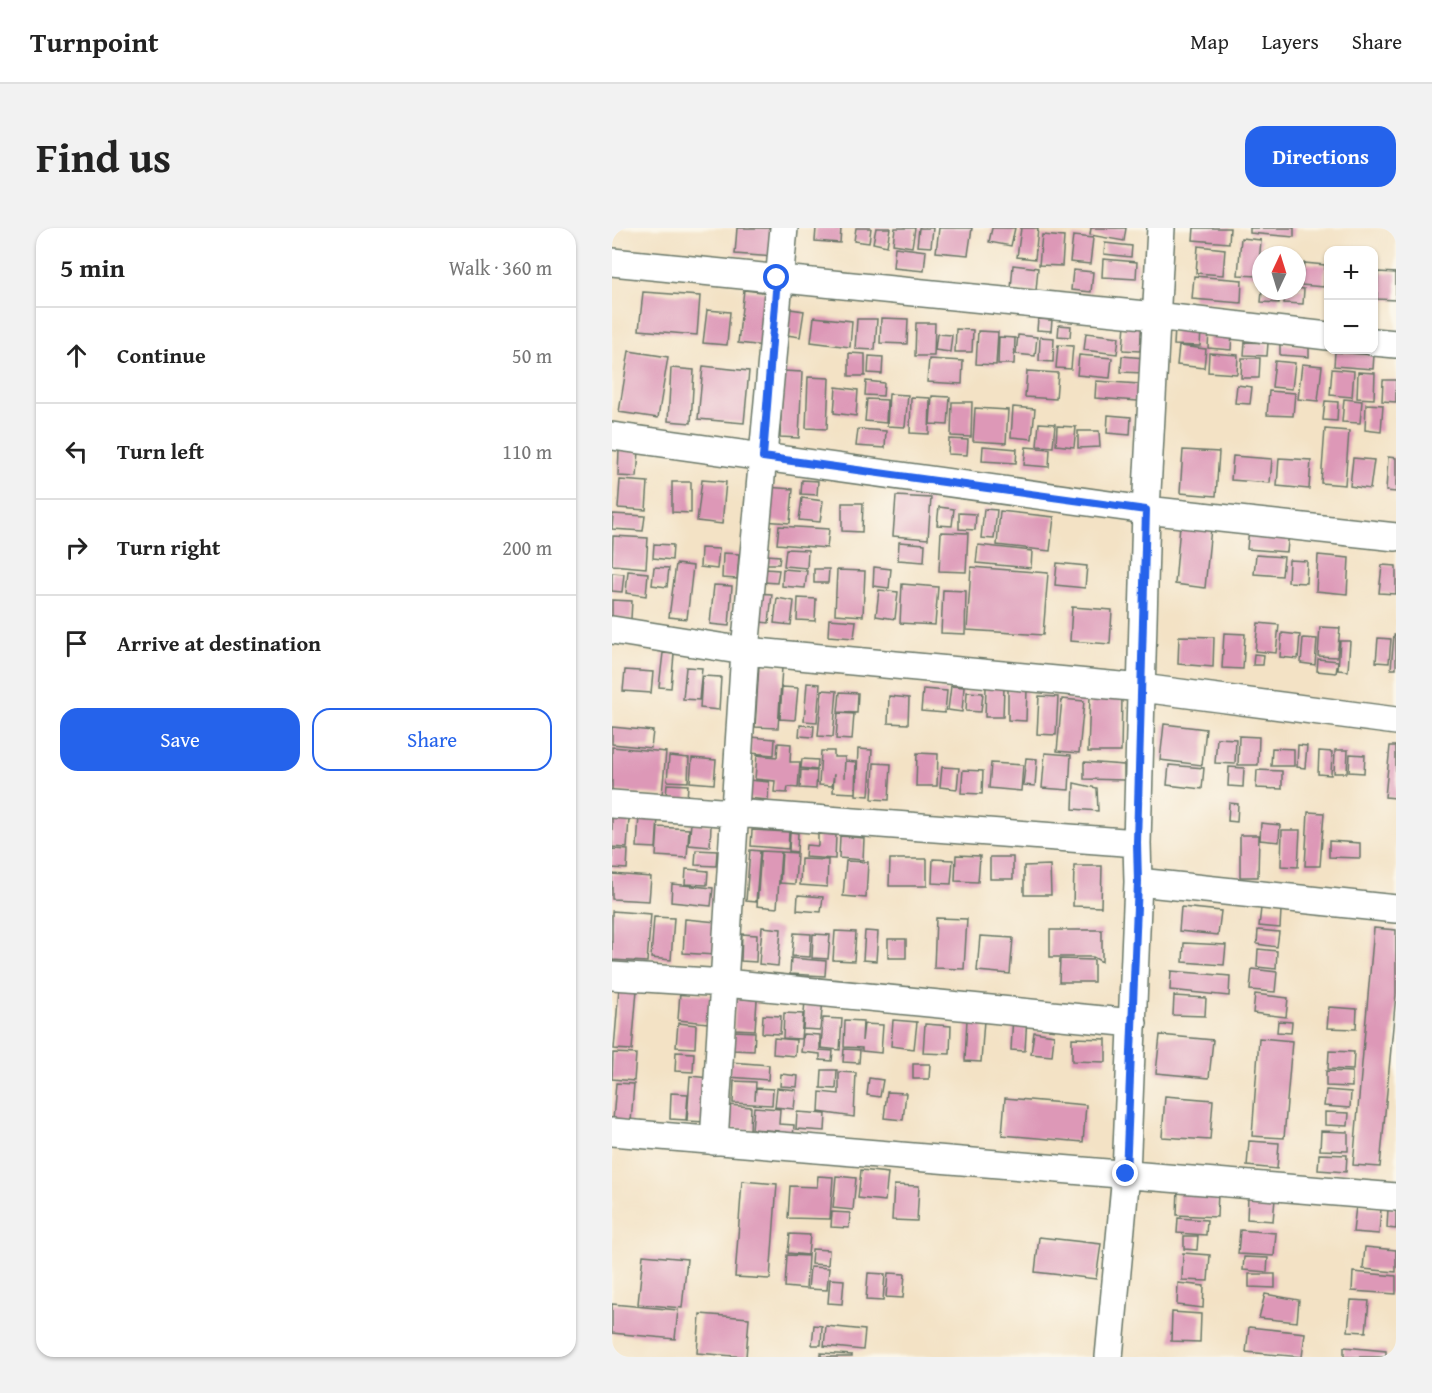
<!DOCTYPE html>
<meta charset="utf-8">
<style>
body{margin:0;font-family:"Gentium Book Plus",serif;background:#f2f2f2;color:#222}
.controls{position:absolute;right:18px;top:18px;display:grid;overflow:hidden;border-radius:12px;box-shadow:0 2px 4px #0004}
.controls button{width:54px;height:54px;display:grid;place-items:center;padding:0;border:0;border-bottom:2px solid #e0e0e0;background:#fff;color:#222;font:30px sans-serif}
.compass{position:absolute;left:640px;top:18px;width:54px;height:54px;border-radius:50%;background:#fff;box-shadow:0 2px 4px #0004;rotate:4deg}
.stop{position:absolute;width:18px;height:18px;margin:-14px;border:4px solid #2563eb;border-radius:50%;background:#fff}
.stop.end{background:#2563eb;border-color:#fff;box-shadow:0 2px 6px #0008}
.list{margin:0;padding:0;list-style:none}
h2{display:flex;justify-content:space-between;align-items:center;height:78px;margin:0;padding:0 24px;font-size:26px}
h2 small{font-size:20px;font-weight:400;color:#767676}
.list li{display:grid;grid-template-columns:39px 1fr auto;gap:18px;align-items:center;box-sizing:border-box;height:96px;padding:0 24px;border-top:2px solid #e0e0e0}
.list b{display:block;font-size:22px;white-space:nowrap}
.list em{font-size:20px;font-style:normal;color:#767676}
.actions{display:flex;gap:12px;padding:18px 24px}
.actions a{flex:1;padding:14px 0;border:2px solid #2563eb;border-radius:18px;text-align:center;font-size:21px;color:#2563eb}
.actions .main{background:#2563eb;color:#fff}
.icon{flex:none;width:33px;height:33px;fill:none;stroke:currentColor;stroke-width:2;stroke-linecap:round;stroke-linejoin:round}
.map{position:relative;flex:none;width:784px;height:1129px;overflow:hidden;border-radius:18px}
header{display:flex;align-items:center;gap:36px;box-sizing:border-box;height:84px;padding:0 30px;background:#fff;border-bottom:2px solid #e0e0e0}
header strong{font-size:28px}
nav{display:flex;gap:33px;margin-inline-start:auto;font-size:21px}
.intro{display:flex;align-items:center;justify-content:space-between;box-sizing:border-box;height:144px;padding:0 36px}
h1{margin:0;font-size:42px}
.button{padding:15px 27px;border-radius:18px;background:#2563eb;color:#fff;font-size:21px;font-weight:700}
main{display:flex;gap:36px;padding:0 36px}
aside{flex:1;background:#fff;border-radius:18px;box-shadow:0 2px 4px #0004}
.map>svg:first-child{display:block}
.building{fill:#dd98b7}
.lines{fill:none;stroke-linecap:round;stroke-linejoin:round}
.minor-casing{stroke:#697767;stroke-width:30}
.minor{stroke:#fff;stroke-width:27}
.route{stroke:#2563eb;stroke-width:8}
</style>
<header>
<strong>Turnpoint</strong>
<nav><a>Map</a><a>Layers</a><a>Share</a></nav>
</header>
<div class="intro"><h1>Find us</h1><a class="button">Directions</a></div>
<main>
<aside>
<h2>5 min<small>Walk · 360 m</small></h2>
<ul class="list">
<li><svg class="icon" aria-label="ahead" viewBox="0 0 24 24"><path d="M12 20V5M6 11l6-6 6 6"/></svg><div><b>Continue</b></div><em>50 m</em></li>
<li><svg class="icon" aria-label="left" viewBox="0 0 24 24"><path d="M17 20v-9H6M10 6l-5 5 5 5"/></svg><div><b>Turn left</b></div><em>110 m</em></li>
<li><svg class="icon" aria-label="right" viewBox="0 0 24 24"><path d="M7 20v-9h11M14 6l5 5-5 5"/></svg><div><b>Turn right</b></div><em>200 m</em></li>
<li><svg class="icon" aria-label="arrive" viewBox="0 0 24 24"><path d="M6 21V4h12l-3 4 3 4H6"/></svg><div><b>Arrive at destination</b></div></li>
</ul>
<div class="actions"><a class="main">Save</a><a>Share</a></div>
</aside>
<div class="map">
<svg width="784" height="1129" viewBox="0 0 784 1129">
<rect width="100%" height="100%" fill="#fbf7ec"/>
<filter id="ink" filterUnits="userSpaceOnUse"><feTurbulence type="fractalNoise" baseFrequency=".0167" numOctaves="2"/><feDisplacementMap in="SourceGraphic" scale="12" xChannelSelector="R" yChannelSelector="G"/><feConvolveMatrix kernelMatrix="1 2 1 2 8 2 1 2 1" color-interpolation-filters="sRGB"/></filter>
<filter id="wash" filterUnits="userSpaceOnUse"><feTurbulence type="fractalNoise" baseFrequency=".008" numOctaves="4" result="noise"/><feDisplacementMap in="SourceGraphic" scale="24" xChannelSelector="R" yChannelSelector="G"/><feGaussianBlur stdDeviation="1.35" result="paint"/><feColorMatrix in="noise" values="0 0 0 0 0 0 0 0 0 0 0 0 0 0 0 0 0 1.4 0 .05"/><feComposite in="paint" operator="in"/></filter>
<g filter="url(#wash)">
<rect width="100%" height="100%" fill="#f3e2c5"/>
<g id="blocks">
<path class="building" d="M125 0H165L162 29 123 26Z
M204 0H229L228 15 203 13Z
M244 0H259L257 15 242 13Z
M264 0H278L275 18 261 15Z
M283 0H303L300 19 281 16Z
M307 0H321L319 19 305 18Z
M327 0H360L356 27 324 24Z
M380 0H403L399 18 377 14Z
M409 0H426L423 31 405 29Z
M479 0H514L512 13 478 7Z
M582 0H618L617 15 581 12Z
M638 0H682V9L638 5Z
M430 7 452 9 450 38 427 37Z
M461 8 481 10 478 36 458 34Z
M629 10 649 12 646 48 626 47Z
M493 15 520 18 519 29 492 26Z
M586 18 613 21 611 47 584 45Z
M283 19 314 23 312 43 281 40Z
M491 31 525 34 524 51 490 49Z
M692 35 713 37 712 59 689 57Z
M401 37 426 40 424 63 399 61Z
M461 42 481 44 479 64 459 62Z
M766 44 784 45V72L765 71Z
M582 48 630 52 629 75 580 71Z
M685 60 692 61 691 76 672 75 673 63H685Z
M132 62 158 65 153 118 126 115Z
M650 63H667V75L649 74Z
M31 64 88 68 85 107 27 102Z
M171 80 192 83 188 109 168 106Z
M95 82 118 84 115 117 91 115Z
M202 89 240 93 238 119 199 114Z
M269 90 296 91 295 116 268 115Z
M245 91H265L263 122 243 121Z
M426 91 440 92 439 103 425 102Z
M304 95H323L322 128H303Z
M513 96 530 97 528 123 511 122Z
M447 97 459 98 458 109 446 108Z
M563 100 589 102 588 118 562 117Z
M344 101 361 102 360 124H343Z
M597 102 620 103 619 122 596 120Z
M366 103 386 104 384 137 364 136Z
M474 105 507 109 505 126 472 122Z
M325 106 340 107 338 124 323 122Z
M406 107 425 109 423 128 404 126Z
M387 109 403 110 402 136H386Z
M428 109 442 110 441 134 427 133Z
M633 114 656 115 655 128 632 127Z
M668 116 697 118V129L668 127Z
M446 117 461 118 459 141 444 140Z
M567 118 594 121 592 140 565 137Z
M17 123 56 129 46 190 7 184Z
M723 124 762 127 761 141 722 138Z
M237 125 253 126V148H237Z
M597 125 626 127 625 146 596 144Z
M467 127 500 130 498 150 465 147Z
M257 128 271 129 270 146 256 145Z
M510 128 533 130 532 145 509 144Z
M630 130H648L647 150H629Z
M317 131 351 133 350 156 315 154Z
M663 133 683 135 680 161 660 159Z
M690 136 710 138 706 173 686 171Z
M91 138 137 143 132 195 86 191Z
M59 140 82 142 79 195 56 193Z
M720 141 742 143 740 169 718 167Z
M171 143 190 144 187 210 168 209Z
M415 143 446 145 444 171 413 169Z
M746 144 763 145 762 171 745 170Z
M196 149 217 150 215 201 194 200Z
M771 152H784V174L770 173Z
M254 153 272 155 271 168 253 167Z
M484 153 527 156 526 173 483 170Z
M625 157 640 159 638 176 623 175Z
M224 159 246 162 244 188 222 185Z
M657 163 683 165 681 188 655 187Z
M277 166 296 167 293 199 275 198Z
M320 168 338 169 336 197 318 196Z
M299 169 318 170 317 206 298 205Z
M255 171 275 172 274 195 253 193Z
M732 171 750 173 748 195 730 194Z
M713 173 726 174 725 193 711 192Z
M340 174H360L359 209 339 208Z
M754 176 771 177 769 204 753 202Z
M401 179 423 181 420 211 399 209Z
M363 180 396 182 394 215 361 213Z
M496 187 519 189 518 207 495 205Z
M427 195 443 196 441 219 425 218Z
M445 198 464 199 462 219 444 217Z
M246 201 274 203 273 220 244 218Z
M713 201 737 203 733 257 709 255Z
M466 203H487L488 219 466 220Z
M337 211 356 212 355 227 336 226Z
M371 218 405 221 404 235 370 233Z
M414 219 438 221 437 239 412 237Z
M7 222 27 223 25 249 6 248Z
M571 222 607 224 604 268 568 265Z
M621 228 660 231 658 255 619 252Z
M776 229 784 230V264L774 263Z
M667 230 699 232 697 261 665 258Z
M741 230 762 232 758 261 738 258Z
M8 252 36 254 34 282 6 280Z
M90 252 114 254 110 296 85 293Z
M190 252 206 253 205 267 189 266Z
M60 254H79V285L60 284Z
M154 259 181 261 178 295 151 293Z
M284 268 319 270 316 311 281 308Z
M190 270 211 273 208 294 187 292Z
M230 275H251L250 304 230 303Z
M327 279 342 281 340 298 325 297Z
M372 281 385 282 382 311 369 310Z
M388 283 442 289 438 323 385 317Z
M347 285 364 286 363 302 347 301Z
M1 286 33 288 31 303 0 301Z
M568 297 599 300 593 360 563 356Z
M167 298 217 301 215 320 165 316Z
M637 300 677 303 675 324 635 321Z
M329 304 356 305 354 344 327 343Z
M1 308 36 310 34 340 0 337Z
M287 314 313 316 312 334 286 332Z
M42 316 61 317 60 332 41 330Z
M366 317 420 323 419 340 364 335Z
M89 320 107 321 105 341 88 339Z
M174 321 196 322 195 340 172 338Z
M111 325 127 326 125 351 110 350Z
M154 327 168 328 167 336H154Z
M644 327 672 329 670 348 642 346Z
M706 327 737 330 735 366 704 363Z
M677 332 695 333 694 355 676 354Z
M445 335 475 338 473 360 443 357Z
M64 336 81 338 75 391 57 389Z
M770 337 784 338V366L767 365Z
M42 339 57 340 55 359 40 357Z
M262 339 279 341 277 360 261 358Z
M359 339 436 345 431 407 355 402Z
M153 341 167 342 165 355 152 354Z
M171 341 195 343 193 360 170 358Z
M202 341H217L216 355H202Z
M225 342 253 343 251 388 223 386Z
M16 343 36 345 34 368 14 365Z
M0 345 12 346 10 364 0 363Z
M290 356 326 359 323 397 288 395Z
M102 357 120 358 117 398 98 396Z
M267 362 286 364 283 391 264 388Z
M331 362 354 363 353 406 329 405Z
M142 365 160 366 157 395 140 393Z
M165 370 182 373 179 397 162 395Z
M186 370 204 371 203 393 185 392Z
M0 372 20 373 19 391 0 389Z
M460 379 500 382 498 416 458 413Z
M217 391 244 393 242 410 216 408Z
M646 395 667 397 664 425 643 423Z
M708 399 728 400 725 429 706 428Z
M612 405 633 406 631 441 610 440Z
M670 405 688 407 686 431 668 429Z
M782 407H784V441H779Z
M567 408 602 409 601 439 566 436Z
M691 410 705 411 703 437 689 435Z
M766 410 779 411 777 435 764 434Z
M728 413H738L736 443 726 442Z
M51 425 62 426 59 460 47 459Z
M642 426 652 427 651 437H641Z
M706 431 726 433 724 445 705 443Z
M147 437 170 439 166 500 143 499Z
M74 439 90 440 87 472 71 471Z
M13 442 41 444 39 465 11 463Z
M90 448 109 449 107 482 88 480Z
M195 455 208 456 205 494 192 493Z
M339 458 352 459 350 484 336 482Z
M170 459 186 460 183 492 168 491Z
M374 459H392L391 489H373Z
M311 461 335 463 333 485 309 483Z
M396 461H415L414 493 396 492Z
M210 462 225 463 221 509 206 508Z
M228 464 246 465 245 485 226 484Z
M355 464 371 465 369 484 354 483Z
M478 467 510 468 509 524H476Z
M277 468 297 470 296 496 276 495Z
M427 468 446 469 444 507 425 506Z
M450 471 472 473 467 525 445 523Z
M226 485 242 486 240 512 224 511Z
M552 496 594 501 590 537 548 532Z
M188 497 202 498 201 509 187 508Z
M0 499 41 503 39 520 0 516Z
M627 508 647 509 646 537H626Z
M139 509 163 511 162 527 138 525Z
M605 510 624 511 623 536 603 535Z
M166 515 179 516 178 534H188L186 560 176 559 175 565 162 564 163 553 143 551 145 527 165 529Z
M686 517 695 518 693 540 685 539Z
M778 518H784V570L773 569Z
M0 519 54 524 50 567 0 563Z
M660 520 682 521V538H659Z
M246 521 260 522 257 568 244 567Z
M723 522H736L735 545H722Z
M209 523H222V529H233L232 550 233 533 244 534 243 565 221 564 222 546 220 558 207 557Z
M707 523 720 524 719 547 706 546Z
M305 525 326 526 325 558H304Z
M433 525 459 527 457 562 430 560Z
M738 526 753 527 752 545 737 544Z
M57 528 77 530 76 554 55 553Z
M80 530 104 532 102 556 78 554Z
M414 530 425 531 423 558 411 557Z
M190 531 206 532 205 542 189 540Z
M472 534 512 537V552L472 551Z
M262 535 279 536 277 572 260 571Z
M379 535 411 537 409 563 377 560Z
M557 537 592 540 590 561 555 557Z
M330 539 347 540 345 561 328 559Z
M617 539 632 540 631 559 616 558Z
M189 542 205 543 204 561 188 560Z
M351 542 371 543 370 566 349 565Z
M645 542 670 543V561L644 560Z
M136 552 157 554 156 572 134 570Z
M462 555 485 560 486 583 461 581Z
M55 556 76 557 75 572 54 570Z
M617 575 626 576 625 594 616 593Z
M696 584 712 585 708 638H693Z
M27 587 46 588 44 620 25 619Z
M0 589 17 591 15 620 0 619Z
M79 595 99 597 98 619 77 617Z
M649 595 668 597 667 614 648 612Z
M46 599 77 601 75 630 44 628Z
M140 602 177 604 176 621 139 618Z
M670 602H688L686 639 669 638Z
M178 604 186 605 185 624 177 623Z
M206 606 224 607 223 631 193 629 194 617 206 618Z
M628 607H647L646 649H628Z
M228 608 252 610 251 632 227 630Z
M717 613 748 615V630L717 629Z
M0 621 16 622 15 641 0 640Z
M84 622 105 623 104 638 83 637Z
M138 622 148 623 144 674 134 673Z
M149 623 169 624 165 680 145 678Z
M170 624 185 625 183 656 168 655Z
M344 627 368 628 366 654 343 653Z
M378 629H401V651H378Z
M189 631 216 632 215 659 188 657Z
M278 631H315V658H277Z
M321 631 341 632 339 656 320 655Z
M234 633 256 634 254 670 231 668Z
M438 637 439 667H412V638Z
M462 638H490L489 679 461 678Z
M74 641 96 643 95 657 73 656Z
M0 646 39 649 37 673 0 671Z
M60 656 101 660 99 678 59 674Z
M186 667 211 669 209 684 185 682Z
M569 679 609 683 606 707 567 703Z
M649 680 669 682 668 700 647 698Z
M0 683 39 686 35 734 0 732Z
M42 689 62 690 59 732 39 730Z
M324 690 355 691 352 741 322 740Z
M73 691 105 694 103 727 71 725Z
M150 699 169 701 166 738 147 736Z
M762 700 784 702V766L768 939 741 937Z
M438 702H490V734L481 729H438Z
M646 702 667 704 665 719 645 716Z
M223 703 244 704 242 733 221 732Z
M253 703 266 704 264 733 251 732Z
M182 705 199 706 198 729 180 728Z
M130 706 145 707 144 734 129 733Z
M201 706 218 707 216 731 200 730Z
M368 708 401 710 398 746 365 743Z
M276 711H294V730H276Z
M572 715 614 717 612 737 571 734Z
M646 721 665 723 664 741 645 739Z
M179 730 214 733 213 748 178 746Z
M448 731 482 732V754H447Z
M640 741 665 744 663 764 638 762Z
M559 743 618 748 617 768 558 762Z
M7 760 25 762 20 822 2 821Z
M68 764 99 767 96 795 66 792Z
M643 766 676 770 674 789 641 785Z
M562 768 594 770 593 788 561 787Z
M123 770 145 772 143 802 122 801Z
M193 771 211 772 208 802 191 801Z
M717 779 745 781 744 801 715 800Z
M172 785 191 786 189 811 171 810Z
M151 787 169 788 168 806 150 805Z
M401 787 415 788 413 823 399 822Z
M211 790 230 791 228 822 209 820Z
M355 790 372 792 369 834 353 833Z
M233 792 251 793 250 813 252 796 271 797 269 825 250 823V820L232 819Z
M281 792 305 794 302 821 279 818Z
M666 793 680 794 679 805 665 804Z
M66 795 84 797 83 820 64 819Z
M313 796 339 798 338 826 311 825Z
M122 803 143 804 142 823 121 822Z
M422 804 442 807 440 828 419 826Z
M191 806 208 807V822L221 823 220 833 208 832V826L189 824Z
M548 807 601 812 597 850 544 845Z
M162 810 184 812 183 828 161 826Z
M460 810 494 811V834L460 833Z
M647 810 680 813 672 910 640 908Z
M232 821 248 822 247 835 231 834Z
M717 823 742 824 741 842 716 841Z
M64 824 82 825 81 844 63 843Z
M1 825 24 826 22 853 0 851Z
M118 834 157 837 156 852 117 849Z
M301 836H318L317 851H301Z
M210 842H225L224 861 209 860Z
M714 843 740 844V859L714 858Z
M227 844 244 845 242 889 207 884 208 864 227 866Z
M169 846 186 848 185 859 168 858Z
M78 848 97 850 94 894 75 893Z
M257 850 271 852 268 869 255 867Z
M122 853 144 854 143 872 144 860 161 861 160 877 121 875Z
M4 855 22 856 19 894 1 893Z
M165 860 184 862 182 881 163 879Z
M714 862 739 864 738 880 712 878Z
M275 864 294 865 291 892 272 890Z
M59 865 76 866 74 892 58 891Z
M553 868 601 872 598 912 550 909Z
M393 870 474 877 471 914 390 907Z
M116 877 139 879 138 902 115 900Z
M142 879 168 881 167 896 182 897 181 911 166 910 167 903 140 901Z
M185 884 214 886 213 903 184 901Z
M713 884 737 885 736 898 713 897Z
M709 903 736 904V923L708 922Z
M637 913 667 915 665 941 635 938Z
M707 926 735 927 734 944 706 942Z
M249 942 276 945 273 973 246 970Z
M206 948 221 949 218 991 176 990 178 958 205 959Z
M224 948 244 950 241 982 221 980Z
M130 953 165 956 158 1051 123 1049Z
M282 957 307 958 305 993 280 992Z
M566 960 606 962 605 989 565 987Z
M636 969 663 971 661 993 635 991Z
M744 978 769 981 767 1006 741 1004Z
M776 980H784V1001L775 1000Z
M220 984 238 985 237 1000 219 999Z
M566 990 595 992 594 1007 565 1005Z
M628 1002 664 1005 662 1028 626 1026Z
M178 1006 198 1007 196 1027 176 1025Z
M572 1008H586L585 1022 572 1021Z
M427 1009 489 1016 484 1051 423 1044Z
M753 1019 784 1022V1044L751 1041Z
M200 1021 217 1022 216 1037 199 1036Z
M571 1025 598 1027 596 1053 570 1052Z
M31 1027 75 1031 70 1080 26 1076Z
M175 1027 196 1028 194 1061 173 1059Z
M632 1029 656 1030 655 1044 631 1042Z
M198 1039 217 1040 215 1062 196 1061Z
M741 1044 784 1048V1066L740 1063Z
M256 1045 273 1046 271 1073 254 1072Z
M276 1045 293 1046 291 1070 274 1069Z
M637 1046H663V1060L637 1059Z
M218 1051 232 1052 230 1076 216 1075Z
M566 1055 592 1058 591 1080 565 1077Z
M653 1066 687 1072 685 1094 647 1090Z
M739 1072 757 1073 754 1104 736 1103Z
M0 1076 66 1082 63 1111 0 1105Z
M560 1084 589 1086 588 1114 559 1113Z
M88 1086 137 1090 134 1129 85 1125Z
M202 1097 210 1098 209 1117H200Z
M214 1098 253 1102 251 1122 212 1118Z
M637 1099 693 1105 690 1129 634 1124Z
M732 1119 774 1123V1129H732Z
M209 1125 240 1127V1129H209Z"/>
</g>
</g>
<g filter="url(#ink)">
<use href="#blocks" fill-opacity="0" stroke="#697767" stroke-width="1.5"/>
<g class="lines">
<g class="minor-casing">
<path id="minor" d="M0 34 543 88 716 108
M762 114 784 116
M0 208 534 282 784 309
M0 402 133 423 530 460 784 493
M0 576 525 615
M526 654 784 681
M0 748 113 755 521 795
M0 904 784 969
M102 913 133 423 172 0
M497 1129 514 946 526 654 525 615 534 282 549 0"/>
</g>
<use href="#minor" class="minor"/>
</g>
</g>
<g class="lines" filter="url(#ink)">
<path class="route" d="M165 50 151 229 534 282 525 615 526 654 514 946"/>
</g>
</svg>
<div class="controls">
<button>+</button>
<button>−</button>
</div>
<svg class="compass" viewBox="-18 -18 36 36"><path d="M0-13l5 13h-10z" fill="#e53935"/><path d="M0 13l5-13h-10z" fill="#767676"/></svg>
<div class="stop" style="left:165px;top:50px"></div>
<div class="stop end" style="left:514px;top:946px"></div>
</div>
</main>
